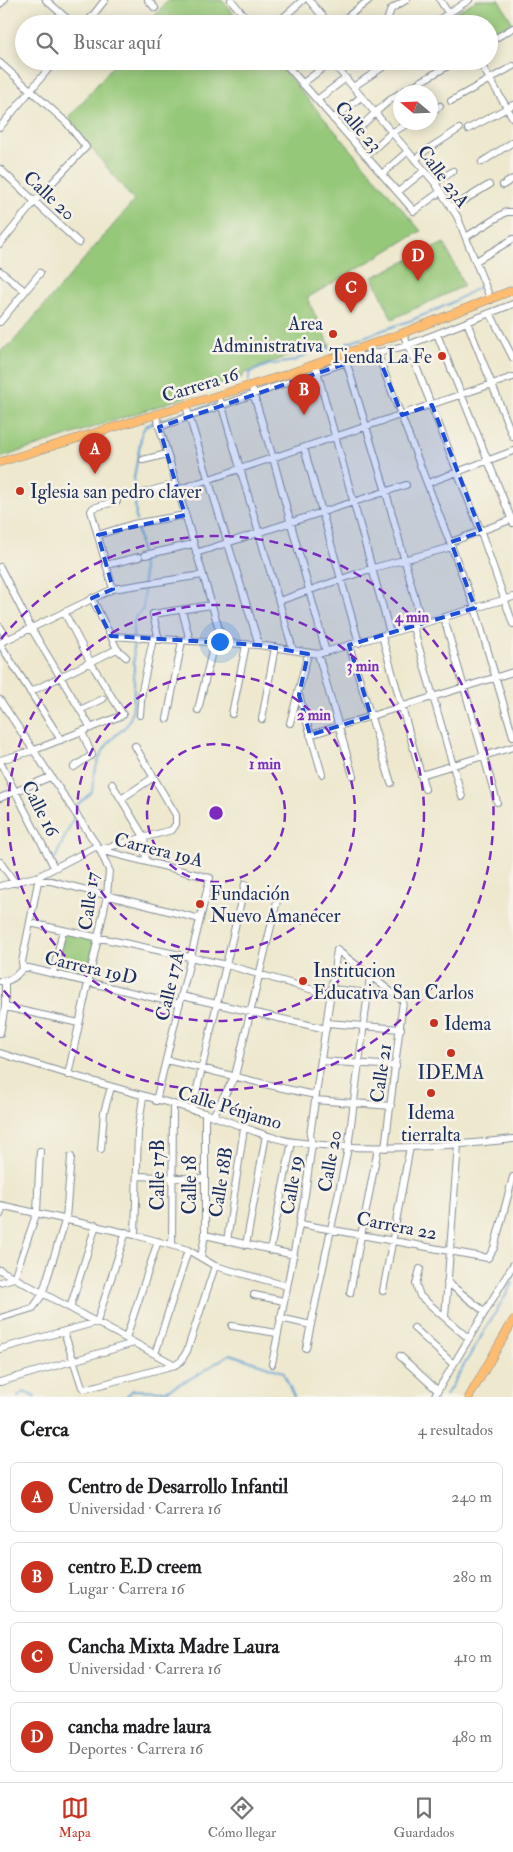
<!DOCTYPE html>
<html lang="es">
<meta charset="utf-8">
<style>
body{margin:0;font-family:"IM FELL Double Pica",serif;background:#f2f2f2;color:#202124}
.compass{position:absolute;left:393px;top:85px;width:45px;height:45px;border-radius:50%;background:#fff;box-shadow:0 2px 12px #0003;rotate:289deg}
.you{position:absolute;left:219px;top:641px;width:18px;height:18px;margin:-12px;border:4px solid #fff;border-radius:50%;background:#1a73e8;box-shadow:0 0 0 8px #1a73e833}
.badge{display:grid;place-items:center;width:32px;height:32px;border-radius:50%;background:#c8321e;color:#fff;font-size:16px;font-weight:700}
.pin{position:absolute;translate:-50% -41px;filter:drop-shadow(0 1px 2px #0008)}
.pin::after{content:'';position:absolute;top:26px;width:18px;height:15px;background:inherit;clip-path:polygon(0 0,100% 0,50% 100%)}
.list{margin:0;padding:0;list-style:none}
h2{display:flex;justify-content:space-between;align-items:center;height:65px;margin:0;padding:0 20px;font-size:21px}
h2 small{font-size:16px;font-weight:400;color:#757577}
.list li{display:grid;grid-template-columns:32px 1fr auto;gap:15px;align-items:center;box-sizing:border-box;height:70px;margin:0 10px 10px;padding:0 10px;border:1px solid #e0e0e0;border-radius:8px}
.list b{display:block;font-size:19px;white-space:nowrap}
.list p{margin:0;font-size:16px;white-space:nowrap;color:#757577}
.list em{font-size:16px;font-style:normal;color:#757577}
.icon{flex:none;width:28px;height:28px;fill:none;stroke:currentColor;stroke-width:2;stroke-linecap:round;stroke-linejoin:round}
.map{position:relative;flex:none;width:513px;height:1397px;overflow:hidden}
.search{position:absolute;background:#fff;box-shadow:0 2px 12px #0003;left:15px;right:15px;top:15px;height:55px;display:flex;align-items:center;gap:12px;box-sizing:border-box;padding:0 18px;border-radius:28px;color:#757577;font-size:19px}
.sheet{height:385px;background:#fff}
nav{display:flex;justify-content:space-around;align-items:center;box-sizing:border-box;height:70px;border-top:1px solid #e0e0e0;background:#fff;font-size:14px;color:#757577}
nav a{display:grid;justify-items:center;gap:2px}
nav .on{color:#c8321e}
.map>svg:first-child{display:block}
.green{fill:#96c879;stroke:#587c6c}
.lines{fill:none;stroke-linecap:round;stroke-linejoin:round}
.stream{stroke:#5fa1d3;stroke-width:2}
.minor-casing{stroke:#848c96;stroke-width:8}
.major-casing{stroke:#848c96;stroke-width:9}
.minor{stroke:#fff;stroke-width:6}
.major{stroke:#fdbc70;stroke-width:8}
.marked{fill:#1d4ed8;fill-opacity:0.2;stroke:#1d4ed8;stroke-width:4;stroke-dasharray:10 6;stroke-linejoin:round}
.ring{fill:none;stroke:#7b2cbf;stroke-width:2.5;stroke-dasharray:9 6}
.poi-dot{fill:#c8321e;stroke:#f7f3e8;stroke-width:2}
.labels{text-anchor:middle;stroke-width:5;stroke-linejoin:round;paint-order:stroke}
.street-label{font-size:19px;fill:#1b2f5e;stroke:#f7f3e8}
.poi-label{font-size:19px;fill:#1b2f5e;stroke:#f7f3e8;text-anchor:start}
.centre{fill:#7b2cbf;stroke:#f7f3e8;stroke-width:2.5}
.ring-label{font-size:15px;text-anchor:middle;font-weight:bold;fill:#7b2cbf;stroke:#f7f3e8;stroke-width:5;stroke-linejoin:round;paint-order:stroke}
</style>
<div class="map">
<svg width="513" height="1397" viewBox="0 0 513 1397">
<rect width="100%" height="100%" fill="#f7f3e8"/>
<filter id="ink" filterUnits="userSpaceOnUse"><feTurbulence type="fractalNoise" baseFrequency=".02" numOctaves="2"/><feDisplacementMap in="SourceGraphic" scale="10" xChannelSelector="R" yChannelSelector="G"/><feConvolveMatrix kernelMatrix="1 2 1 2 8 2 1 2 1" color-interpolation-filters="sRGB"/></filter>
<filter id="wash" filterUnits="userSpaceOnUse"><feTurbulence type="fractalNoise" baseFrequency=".0096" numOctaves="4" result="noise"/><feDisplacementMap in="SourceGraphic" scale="20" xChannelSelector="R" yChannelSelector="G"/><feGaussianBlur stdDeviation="1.12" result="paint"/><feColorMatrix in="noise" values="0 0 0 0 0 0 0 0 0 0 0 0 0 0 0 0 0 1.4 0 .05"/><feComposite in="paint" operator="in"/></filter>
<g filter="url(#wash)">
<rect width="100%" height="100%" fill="#ede8ce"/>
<path class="green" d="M168 0H222L242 24H148Z
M477 0H499L512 22 489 36V24H461L454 13Z
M117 61H275L421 231 307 298 330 346C299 351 271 362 243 374L241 379 0 458V351L12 343 134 201 68 119Z
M444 243 464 286 392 319 373 277Z
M64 932 95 939 86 978 55 971Z"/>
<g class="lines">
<path class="stream" d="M346 343 412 320 449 304 483 285
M249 381V373L268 365 294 361 311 352 331 348
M191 411 216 403
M161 420 186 412
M136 521 134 478 142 432 146 426 155 422
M76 806 92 792C94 770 98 752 115 736 121 730 127 728 130 719 137 702 133 648 133 626L136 616 143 609C146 582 142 553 137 526
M54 861 74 817
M18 1397 24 1392 35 1397
M126 1397 133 1390 166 1391 199 1374 230 1354 283 1372 294 1397
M445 1397 513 1283"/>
</g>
</g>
<g filter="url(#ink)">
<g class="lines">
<g class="minor-casing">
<path id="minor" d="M46 0 73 24
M148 0 155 8
M231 0 251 24
M309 0 329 24
M440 0 455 24
M0 4 4 0
M86 24 105 0
M276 24 303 0
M338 24 369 0
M386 24 391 9 406 0
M432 24 469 0
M489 42 513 28
M283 61 414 211 440 192
M331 61 435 183 457 216 491 300
M479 61 513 118
M0 63 66 122 86 147 35 201 0 244
M302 84 332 61
M353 87 392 61
M402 92 457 61
M317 100 346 78
M451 101 513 66
M430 112 440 106
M333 119 361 97
M0 127 55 61
M468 129 513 105
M349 137C367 123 380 105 400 93
M366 156 391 133 411 122
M415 160 425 151 459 129
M482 162 513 142
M0 169 79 243
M382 174 407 152
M435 183 453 171
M503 185 513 179
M398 192 424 171
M451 208 489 185
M466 237 506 212H513
M476 261 513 239
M0 271 25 291
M490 313 513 358
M0 322 40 273
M467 322 513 437
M403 333 481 532 513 624
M437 334 513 523
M377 353 475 608 513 736
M344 354 386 492 422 624
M360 355 361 357 408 345 513 304
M315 364 390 633
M251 386 273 458 326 652
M219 396 293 650
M186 406 259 645
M156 415 223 643
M159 427 361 357
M304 448 359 643
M143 460 167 454
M428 483 513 451
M177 490 513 377
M138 494 176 484
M98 535 133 524 185 515
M451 542 513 519
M196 553 406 485
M145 555 193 544
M106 565 139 557
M0 567 31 628 91 728
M113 589 91 511 93 508 117 501
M92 598 117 649 126 657
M279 601 373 568 452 547
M182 610 190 641
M444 618 497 802
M0 627 8 639
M413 627 462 797
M111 636 259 645 318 654 513 597
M382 636 425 789
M159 640 153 614 211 605
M0 643 113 589 202 575
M0 644 61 740
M349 645 391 783
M318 654 353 776
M30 692 117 649
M299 695 322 774
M0 700 100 850 109 870 107 896 68 1075
M80 710 103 699
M198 710 214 643
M232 714 246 645
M140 715 142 690 153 639
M167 719 182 641
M262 719 275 647
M290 723 308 654
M310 735 513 672
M0 760 32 751 123 715 91 663 64 612
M0 762 54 867
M74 767 92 755 82 732
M421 775 513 747
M112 784 144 837 146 861
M0 798 50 777
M121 799 154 777
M101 849 172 830 176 824V815L135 746
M100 850 210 878 156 1101
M0 862 15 883
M38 881H51L200 919
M0 886 39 876 97 846
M30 923 227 965 331 995
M337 950 403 1001 385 1148
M23 968 22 962 39 877
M53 973 63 930
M0 981C10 983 17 975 23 968H29L180 1004
M332 989 368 993
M182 996 326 1029
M5 1007 79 1023
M327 1023 401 1029
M0 1033 5 1007V982
M0 1053C67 1075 136 1093 204 1113 234 1122 262 1137 294 1142 367 1152 440 1147 513 1139
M166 1060C217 1071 266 1086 316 1095
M321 1061 396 1066
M315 1100 391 1106
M192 1110 245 884
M213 1116 235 1076 277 901
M101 1149 104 1112 111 1087
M137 1176 203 1179
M0 1205 135 1235 188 1250 215 1266 287 1286
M0 1215 3 1206
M300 1224 488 1258 494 1248 513 1177
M135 1235 138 1131 143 1097
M205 1235 294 1255
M227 1241 244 1128
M172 1245 173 1105
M246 1245 266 1135
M270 1251 292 1142
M201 1257 205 1235V1113
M420 1269 416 1284 420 1296 468 1338
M0 1270 175 1365
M0 1282 14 1278 37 1212 40 1151
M447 1282 485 1312
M383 1291 410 1147
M350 1293 378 1148
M254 1295 284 1301
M70 1308 96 1225
M445 1317 458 1144
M0 1318 33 1308 42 1295 66 1218 71 1157
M280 1318 311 1325
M232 1326 277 1333
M414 1328 452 1363
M64 1332 82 1387 85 1389 175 1365 181 1361 187 1351 215 1266
M126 1338 158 1241
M306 1348 348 1148 370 977
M0 1349 97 1322 126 1232
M155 1354 188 1250
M400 1356 437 1390
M272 1364 305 1195 312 1144 310 1135 337 950
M0 1382 134 1343
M434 1397 513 1265"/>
</g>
<g class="major-casing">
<path id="major" d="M0 462 285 375 403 333 513 290
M469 1397 513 1321"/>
</g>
<use href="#minor" class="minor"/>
<use href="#major" class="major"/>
</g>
</g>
<path class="marked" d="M377 353 402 415 432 405 481 532 451 542 475 608 349 645 371 716 310 735 299 695 308 654 259 645 111 636 92 598 113 589 98 535 185 515 159 427Z"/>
<g class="ring">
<circle cx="216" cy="813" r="69"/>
<circle cx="216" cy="813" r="139"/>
<circle cx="216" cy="813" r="208"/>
<path d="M1 639A277 277 0 1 1 1 987"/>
</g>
<g class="poi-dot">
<circle cx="333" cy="334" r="5"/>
<circle cx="442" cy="356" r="5"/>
<circle cx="20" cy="491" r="5"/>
<circle cx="200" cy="904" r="5"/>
<circle cx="303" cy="981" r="5"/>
<circle cx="434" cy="1023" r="5"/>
<circle cx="451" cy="1053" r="5"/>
<circle cx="431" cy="1093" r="5"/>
</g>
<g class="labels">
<g class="street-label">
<text transform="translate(359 126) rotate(49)" y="7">Calle 23</text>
<text transform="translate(444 176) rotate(53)" y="7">Calle 23A</text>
<text transform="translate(50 195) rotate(43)" y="7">Calle 20</text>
<text transform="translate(200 384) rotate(-17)" y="7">Carrera 16</text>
<text transform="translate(41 808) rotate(63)" y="7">Calle 16</text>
<text transform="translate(159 849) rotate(14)" y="7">Carrera 19A</text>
<text transform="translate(88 901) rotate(-83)" y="7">Calle 17</text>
<text transform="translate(91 967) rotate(13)" y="7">Carrera 19D</text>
<text transform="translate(169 986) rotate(-77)" y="7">Calle 17A</text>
<text transform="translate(380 1073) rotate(-82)" y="7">Calle 21</text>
<text transform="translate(230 1107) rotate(17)" y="7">Calle Pénjamo</text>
<text transform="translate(329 1161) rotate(-80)" y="7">Calle 20</text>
<text transform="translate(157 1175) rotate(-90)" y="7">Calle 17B</text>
<text transform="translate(220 1182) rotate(-81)" y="7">Calle 18B</text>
<text transform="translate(189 1185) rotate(-90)" y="7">Calle 18</text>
<text transform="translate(291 1185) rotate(-81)" y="7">Calle 19</text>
<text transform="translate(397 1225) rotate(11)" y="7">Carrera 22</text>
</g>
<g class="poi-label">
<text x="323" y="330" text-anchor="end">Area<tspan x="323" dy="22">Administrativa</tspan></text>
<text x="432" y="363" text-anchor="end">Tienda La Fe</text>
<text x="30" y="498">Iglesia san pedro claver</text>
<text x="210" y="900">Fundación<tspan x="210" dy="22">Nuevo Amanecer</tspan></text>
<text x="313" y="977">Institucion<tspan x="313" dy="22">Educativa San Carlos</tspan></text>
<text x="444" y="1030">Idema</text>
<text x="451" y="1079" text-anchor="middle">IDEMA</text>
<text x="431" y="1119" text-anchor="middle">Idema<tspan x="431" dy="22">tierralta</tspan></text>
</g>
</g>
<circle cx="216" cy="813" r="8" class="centre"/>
<g class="ring-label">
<text x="412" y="622">4 min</text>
<text x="363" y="671">3 min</text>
<text x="314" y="720">2 min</text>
<text x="265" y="769">1 min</text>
</g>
</svg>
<svg class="compass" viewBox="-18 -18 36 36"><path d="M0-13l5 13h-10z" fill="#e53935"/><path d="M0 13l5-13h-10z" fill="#757577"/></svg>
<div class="you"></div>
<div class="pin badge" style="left:95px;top:474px">A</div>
<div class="pin badge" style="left:304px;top:415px">B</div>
<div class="pin badge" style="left:351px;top:313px">C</div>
<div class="pin badge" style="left:418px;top:281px">D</div>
<div class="search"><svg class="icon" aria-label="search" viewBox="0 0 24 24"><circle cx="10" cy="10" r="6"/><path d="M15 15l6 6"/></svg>Buscar aquí</div>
</div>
<section class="sheet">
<h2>Cerca<small>4 resultados</small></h2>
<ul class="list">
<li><span class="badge">A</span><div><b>Centro de Desarrollo Infantil</b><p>Universidad · Carrera 16</p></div><em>240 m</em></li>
<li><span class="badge">B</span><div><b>centro E.D creem</b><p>Lugar · Carrera 16</p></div><em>280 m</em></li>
<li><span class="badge">C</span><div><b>Cancha Mixta Madre Laura</b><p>Universidad · Carrera 16</p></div><em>410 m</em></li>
<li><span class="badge">D</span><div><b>cancha madre laura</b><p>Deportes · Carrera 16</p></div><em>480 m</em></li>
</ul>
</section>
<nav>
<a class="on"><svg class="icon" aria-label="map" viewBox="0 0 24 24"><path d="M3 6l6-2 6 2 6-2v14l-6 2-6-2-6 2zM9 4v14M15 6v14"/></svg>Mapa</a>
<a><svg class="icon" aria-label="directions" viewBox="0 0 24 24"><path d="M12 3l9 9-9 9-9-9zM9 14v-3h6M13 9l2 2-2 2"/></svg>Cómo llegar</a>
<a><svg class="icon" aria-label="saved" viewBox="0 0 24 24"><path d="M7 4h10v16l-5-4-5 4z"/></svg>Guardados</a>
</nav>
